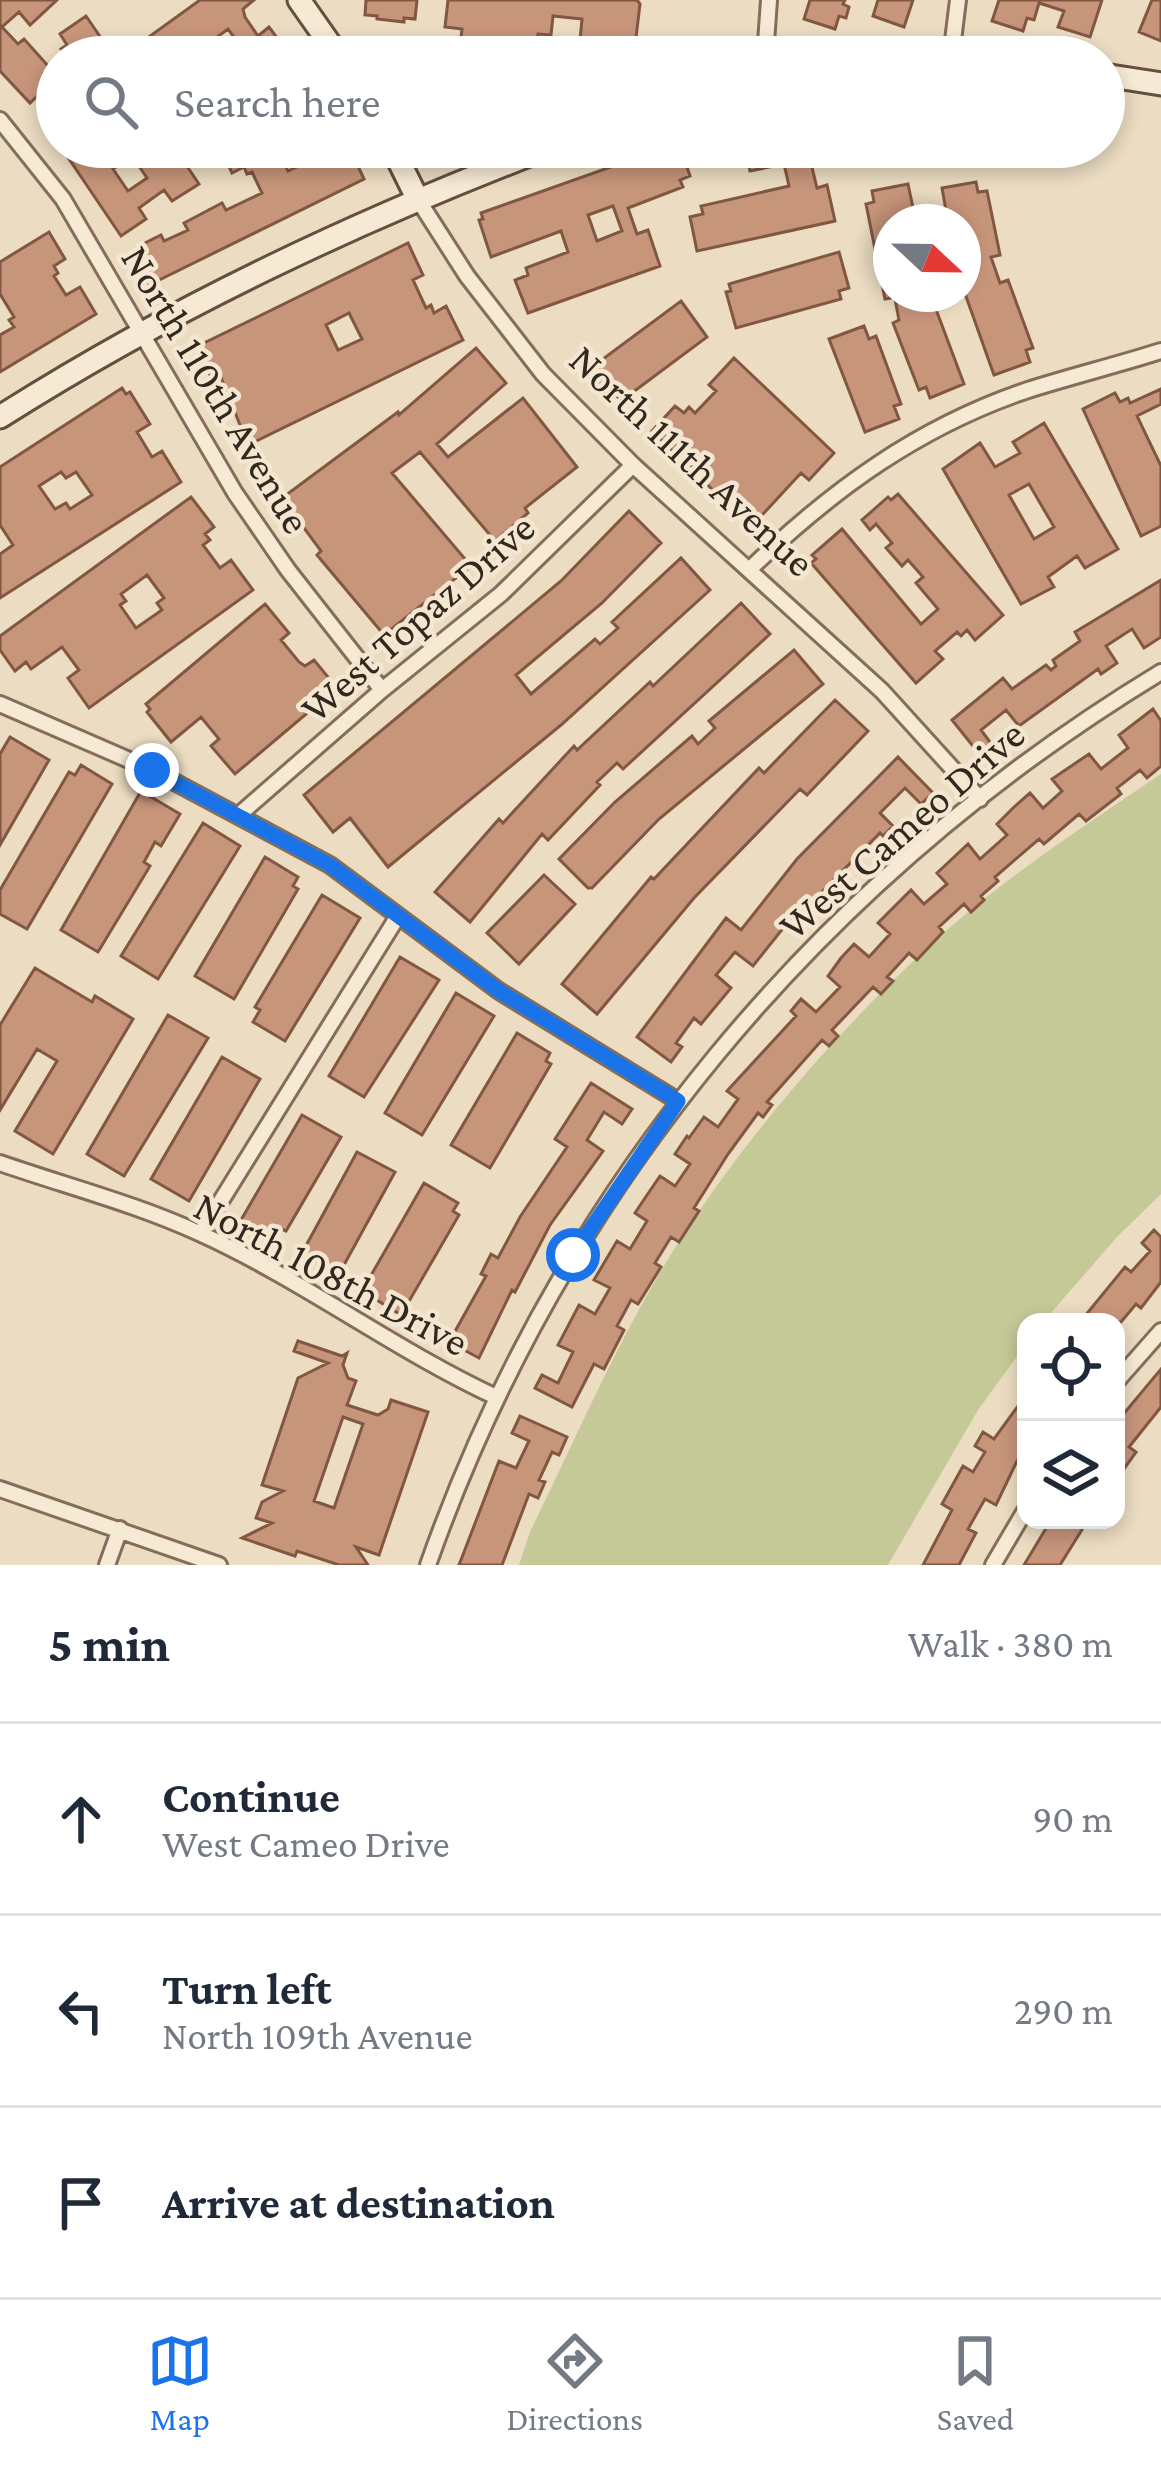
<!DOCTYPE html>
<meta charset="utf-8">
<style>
body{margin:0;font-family:"Crimson Pro",serif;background:#f2f2f3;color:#1f2937}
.controls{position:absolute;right:36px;bottom:36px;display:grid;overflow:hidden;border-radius:24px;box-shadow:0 6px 18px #0003}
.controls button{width:108px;height:108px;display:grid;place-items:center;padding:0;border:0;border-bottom:3px solid #e0e1e3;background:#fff;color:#1f2937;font:60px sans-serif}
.compass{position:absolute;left:873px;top:204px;width:108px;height:108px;border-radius:50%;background:#fff;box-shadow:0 6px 18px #0003;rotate:112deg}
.stop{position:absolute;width:36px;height:36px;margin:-27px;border:9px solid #1a73e8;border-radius:50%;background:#fff}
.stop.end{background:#1a73e8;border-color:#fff;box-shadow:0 3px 12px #0008}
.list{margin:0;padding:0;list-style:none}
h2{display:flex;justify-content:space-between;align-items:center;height:156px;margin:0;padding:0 48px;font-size:51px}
h2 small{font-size:39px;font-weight:400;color:#747a83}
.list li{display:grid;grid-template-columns:78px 1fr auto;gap:36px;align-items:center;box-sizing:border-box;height:192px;padding:0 48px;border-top:3px solid #e0e1e3}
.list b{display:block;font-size:45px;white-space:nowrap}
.list p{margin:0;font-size:39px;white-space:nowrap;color:#747a83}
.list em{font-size:39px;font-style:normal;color:#747a83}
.icon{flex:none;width:66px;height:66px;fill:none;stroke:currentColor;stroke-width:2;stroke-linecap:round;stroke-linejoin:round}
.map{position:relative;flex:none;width:1161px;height:1565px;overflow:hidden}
.search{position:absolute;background:#fff;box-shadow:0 6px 18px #0003;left:36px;right:36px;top:36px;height:132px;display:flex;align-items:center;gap:30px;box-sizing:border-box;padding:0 42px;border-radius:66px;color:#747a83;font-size:45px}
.sheet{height:732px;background:#fff}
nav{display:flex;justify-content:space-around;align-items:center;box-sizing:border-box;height:168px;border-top:3px solid #e0e1e3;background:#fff;font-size:33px;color:#747a83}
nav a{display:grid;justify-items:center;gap:6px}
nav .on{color:#1a73e8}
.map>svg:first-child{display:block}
.green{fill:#c5c897}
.building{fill:#c7957a;stroke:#815742;stroke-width:3;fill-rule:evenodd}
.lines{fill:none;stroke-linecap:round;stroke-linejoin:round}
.street-casing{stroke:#846e5a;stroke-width:20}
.secondary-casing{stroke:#654f3e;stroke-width:27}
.street{stroke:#f6ead5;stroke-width:14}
.secondary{stroke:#f6ead5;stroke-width:21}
.route{stroke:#1a73e8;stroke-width:15}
.labels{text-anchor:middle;stroke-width:9;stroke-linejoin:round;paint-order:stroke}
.street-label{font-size:42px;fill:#34271e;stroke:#f3e7d1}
</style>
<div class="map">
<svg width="1161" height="1565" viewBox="0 0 1161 1565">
<rect width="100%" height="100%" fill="#ebdcc2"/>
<path class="green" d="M1161 774V1194L1117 1237 1043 1322H1026V1344L978 1410 888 1565H519L530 1532C578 1434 621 1332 680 1240 752 1127 860 1005 961 918 1024 865 1093 820 1161 774Z"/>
<path class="building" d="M0 0H57L30 25 19 12 2 27 18 44 24 39 50 68 44 73 52 82 30 103 0 71Z
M200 0H254L243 9 245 17 258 36 269 27 291 57H229L242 48 228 29 209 43 220 57H159L146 39Z
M366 0H417L415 19 404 18V22L377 19V16L365 15Z
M448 0H637L640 4 635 46 590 44 580 40 582 19 553 16 551 35 538 34 536 52 495 47 494 57H478V50L460 45 462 29 445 27Z
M810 0H845L843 4 849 7 846 18 839 16 835 29 804 19Z
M878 0H913L904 27 873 16Z
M999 0H1102L1090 37 1058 27 1064 11 1039 3 1034 20 1027 18 1023 31 992 21Z
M1152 0H1161V41L1139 32Z
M86 16 114 57H66L61 49 67 45 60 34Z
M61 147H98L102 152 109 147H174L199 184 172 201 164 190 139 208 146 219 121 236ZM132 156 147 178 128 191 113 169Z
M220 147H277L288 171 309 161 303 147H331L336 158 351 151 364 179 149 285 135 257 146 251 143 244 161 235 164 241 188 230 184 223 222 203 226 210 262 193 252 172 247 174 244 167 232 173Z
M667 147H680L690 176 680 180 683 187 628 208 637 234 648 230 660 266 528 313 515 280 528 275 526 268 568 252 561 231 491 257 479 220 483 219 481 213ZM613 206 622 231 597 241 588 215Z
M735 147H820L822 157 810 159 817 188 827 185 835 221 697 251 690 217 703 214 701 206 789 186 784 164 750 171 748 162 738 164Z
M976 182 978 192 987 191 995 230 1000 255 991 257 1000 283 1008 280 1033 348 1026 350 1030 362 994 375 963 288V222H948L942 188Z
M908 184 916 222H891V298L885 299 866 204 874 202 872 191Z
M49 232 65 259 54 266 58 273 54 276 66 295 80 287 96 314 0 372V335L14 327 9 320 14 317 0 294V262Z
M408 243 423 275 413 280 426 308 431 305 434 313 446 306 463 340 248 445 220 375 212 379 196 347ZM349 313 362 339 338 350 326 325Z
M839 252 849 288 839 291 841 299 736 328 726 292 731 291 729 284Z
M894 294H924L925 299 931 296 964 384 930 398 926 387 919 390 893 323 899 320Z
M681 301 707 337 621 401 617 395 606 403 584 373Z
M864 326 869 339 876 336 901 404 894 406 899 419 865 432 829 339Z
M476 348 506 383 437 444 448 457 523 398 577 467 525 508 528 513 495 541 420 452 392 473 471 566 384 635 317 555 321 551 282 498 398 412 399 415Z
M734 358 834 453 809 480 801 473 751 527 652 431 675 406 684 413 689 407 695 413 716 391 709 385Z
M122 388 126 394 130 392 150 424 137 432 152 457 162 451 181 482 0 598V554L13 545 0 525V467ZM61 472 66 478 76 472 92 495 70 509 66 503 55 509 39 486Z
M1161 389V404L1137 416 1161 466V526L1141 536 1083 409 1115 393 1120 402 1128 398 1130 403Z
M1044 423 1118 549 1085 568 1077 556 1048 577 1054 587 1021 604 943 469 980 443 995 467 1020 453 1013 442ZM1029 484 1054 527 1034 539 1009 495Z
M898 494 1003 615 975 640 967 630 961 636 957 632 935 651 943 659 916 683 811 563 816 559 812 555 842 529 921 624 938 609 916 583 923 577 908 560 902 566 886 548 892 543 876 524 870 530 862 520 888 497 891 500Z
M191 497 214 527 205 534 210 540 203 545 220 568 231 560 253 590 89 708 68 678 79 670 62 647 31 669 26 662 15 671 0 650V636ZM147 575 164 598 157 603 162 610 136 628 120 605 126 601 121 594Z
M629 511 661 543 602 603 516 675 531 694 595 639 600 644 618 628 612 622 681 558 710 590 561 725 388 867 350 818 333 832 304 795 561 581Z
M1161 580V637L1144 648 1132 629 1106 646 1117 663 1101 674 1098 669 1019 726 1006 710 981 730 993 746 981 756 952 720 1003 678 1012 689 1046 665 1051 670 1056 666 1053 660 1080 641 1075 632Z
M741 603 770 634 623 769 617 763 597 782 600 785 548 840 542 834 470 922 435 892 499 819 503 823 574 746 577 750 650 682 653 686Z
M265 604 289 633 281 640 299 662 305 666 314 660 337 688 235 774 211 746 219 739 201 717 171 742 147 712 150 709 146 704Z
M794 650 823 684 659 819 592 888H588L559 859 615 802 692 736 698 744 715 728 709 721Z
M835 700 868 731 807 795 800 789 694 898 597 1014 562 984 651 877 654 879 759 768 764 773Z
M1153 709 1161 721V766L1147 778 1140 770 1117 788 1121 794 1086 821 1079 814 1044 844 1039 839 995 877 998 881 981 896 984 900 971 912 964 904 939 927 943 932 917 960 909 953 887 977 893 981 881 994 873 987 832 1030 838 1036 829 1046 822 1040 767 1102 772 1105 763 1117 758 1113 728 1154 694 1208 699 1211 679 1242 671 1237 655 1263 661 1267 638 1304 631 1300 617 1326 624 1330 604 1369 594 1364 572 1407 535 1388 542 1375 558 1383 573 1352 558 1345 579 1305 595 1314 610 1288 594 1280 617 1241 630 1249 647 1221 635 1213 645 1198 660 1176 675 1186 690 1164 675 1154 687 1136 689 1138 704 1117 718 1127 738 1099 727 1091 796 1016 791 1011 801 999 816 1012 840 987 828 976 841 958 854 944 869 957 890 934 878 923 911 890 924 904 947 884 937 873 968 844 980 859 1007 835 997 824 1013 808 1030 793 1043 808 1062 791 1052 779 1089 754 1101 769 1128 748 1119 735Z
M10 737 49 760 0 845V754Z
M898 757 933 793 921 804 905 788 880 813 893 826 883 836 880 833 799 915 796 912 753 966 735 952 716 975 731 988 701 1024 694 1018 676 1043 682 1047 671 1062 637 1037 726 918 741 930 797 859Z
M81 765 112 784 27 929 0 914V890L69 772 75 775Z
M141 791 180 814 161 846 155 842 144 862 150 866 98 952 61 930Z
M203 823 240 846 158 979 121 956Z
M265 857 298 877 293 886 298 889 234 999 195 976Z
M544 875 575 904 519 964 487 933Z
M322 895 360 918 285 1041 253 1022 260 1010 255 1007Z
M400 957 439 980 364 1097 329 1076Z
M35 968 92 1002 95 996 133 1019 53 1154 15 1131 57 1061 37 1049 0 1110V1025Z
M456 993 494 1016 422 1135 385 1113Z
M168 1015 208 1038 124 1176 87 1154Z
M517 1033 550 1053 546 1061 551 1064 490 1168 451 1145Z
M222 1057 260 1079 189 1201 151 1179Z
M591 1083 632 1109 622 1124 604 1112 587 1140 603 1151 550 1225 515 1292 512 1290 479 1358 449 1342 486 1276 481 1274 491 1254 498 1258 520 1217 567 1147 555 1139Z
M302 1115 341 1137 286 1231 279 1228 273 1238 241 1220Z
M357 1152 395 1172 339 1274 302 1253Z
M424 1183 458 1203 453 1211 459 1215 401 1315 362 1291Z
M1154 1230 1161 1237V1282L1141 1308 1136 1304 1121 1322H1080L1125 1267 1131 1272 1150 1251 1142 1243Z
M298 1341 342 1356 347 1353 343 1365 348 1378 356 1381 347 1405 378 1415 388 1409 391 1400 428 1412 379 1555 356 1547 368 1565H339L297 1551 295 1556 242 1538 272 1523 256 1518 262 1502 283 1491 262 1485 298 1378 328 1363 294 1351ZM343 1417 363 1424 334 1508 314 1501Z
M1161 1369V1407L1129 1447 1136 1452 1116 1480V1423Z
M1026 1395V1456L1022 1463 1017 1461 996 1505 985 1499 968 1529 976 1533 959 1565H923L952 1510 942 1504 963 1466 973 1472 985 1452 975 1446 983 1432 994 1439Z
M520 1416 567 1437 559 1455 552 1452 539 1480 545 1482 538 1498 529 1494 502 1565H459L499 1461 516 1468 529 1441 512 1433Z
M1051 1520H1088L1060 1565H1024Z"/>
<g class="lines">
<g class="street-casing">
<path id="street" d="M765 57 769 0
M951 57 958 0
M0 120 63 199 235 493 288 570 382 690
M417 198 467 276 543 374 633 465 882 691 980 799
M750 569C832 490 918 427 1028 390 1072 376 1117 365 1161 351
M0 704 152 770 330 865 499 991 678 1101
M240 814 382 690 501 594 633 465
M0 1163C66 1186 136 1204 199 1233 303 1280 393 1349 496 1397
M201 1233 398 916
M1116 1382 1161 1331
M0 1489 219 1565
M107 1565 120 1529
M428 1565C561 1188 820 879 1161 672
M993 1565 1026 1509"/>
</g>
<g class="secondary-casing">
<path id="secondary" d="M299 0 339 57
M1104 75 1161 84
M392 147 417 198
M0 417C175 306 357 221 550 147"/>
</g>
<use href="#street" class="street"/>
<use href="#secondary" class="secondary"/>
</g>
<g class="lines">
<path class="route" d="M152 770 330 865 499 991 678 1101 573 1255"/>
</g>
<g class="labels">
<g class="street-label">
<text transform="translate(217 389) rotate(59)" y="15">North 110th Avenue</text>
<text transform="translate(693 460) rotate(43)" y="15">North 111th Avenue</text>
<text transform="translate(417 617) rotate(-41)" y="15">West Topaz Drive</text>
<text transform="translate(901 829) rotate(-41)" y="15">West Cameo Drive</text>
<text transform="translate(332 1273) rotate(28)" y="15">North 108th Drive</text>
</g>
</g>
</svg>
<div class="controls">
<button><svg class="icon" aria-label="locate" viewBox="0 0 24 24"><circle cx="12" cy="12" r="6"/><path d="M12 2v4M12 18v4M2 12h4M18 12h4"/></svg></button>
<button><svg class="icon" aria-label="layers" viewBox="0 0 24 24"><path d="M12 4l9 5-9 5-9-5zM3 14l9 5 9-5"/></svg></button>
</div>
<svg class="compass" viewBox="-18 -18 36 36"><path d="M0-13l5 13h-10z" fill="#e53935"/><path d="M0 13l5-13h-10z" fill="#747a83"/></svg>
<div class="stop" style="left:573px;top:1255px"></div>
<div class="stop end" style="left:152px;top:770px"></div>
<div class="search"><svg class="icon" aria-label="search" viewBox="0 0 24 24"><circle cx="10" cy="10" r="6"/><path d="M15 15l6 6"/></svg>Search here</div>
</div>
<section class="sheet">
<h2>5 min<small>Walk · 380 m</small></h2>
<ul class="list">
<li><svg class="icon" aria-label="ahead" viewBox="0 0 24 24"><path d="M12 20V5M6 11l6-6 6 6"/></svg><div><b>Continue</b><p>West Cameo Drive</p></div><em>90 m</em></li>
<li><svg class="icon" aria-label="left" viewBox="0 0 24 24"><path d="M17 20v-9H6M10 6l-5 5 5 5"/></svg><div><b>Turn left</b><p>North 109th Avenue</p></div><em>290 m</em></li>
<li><svg class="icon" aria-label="arrive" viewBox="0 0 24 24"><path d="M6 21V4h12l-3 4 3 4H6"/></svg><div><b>Arrive at destination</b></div></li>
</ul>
</section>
<nav>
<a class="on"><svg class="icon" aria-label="map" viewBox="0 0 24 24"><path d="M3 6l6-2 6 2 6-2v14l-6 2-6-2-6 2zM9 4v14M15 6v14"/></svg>Map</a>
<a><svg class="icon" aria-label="directions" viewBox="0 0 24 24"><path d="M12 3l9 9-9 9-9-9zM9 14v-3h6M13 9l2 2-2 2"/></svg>Directions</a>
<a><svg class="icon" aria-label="saved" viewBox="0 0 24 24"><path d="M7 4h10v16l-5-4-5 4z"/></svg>Saved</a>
</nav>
